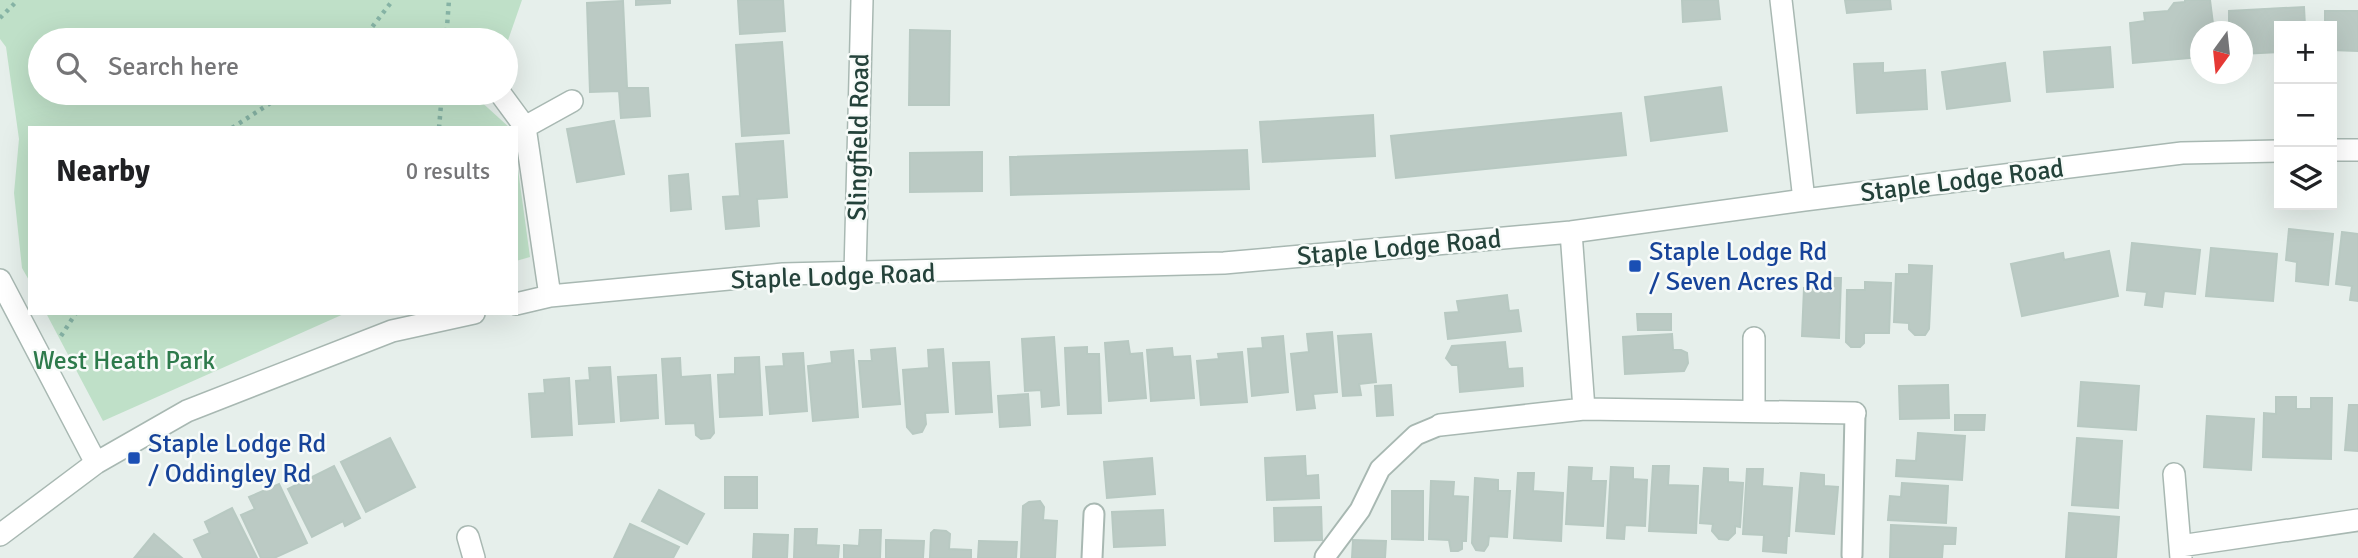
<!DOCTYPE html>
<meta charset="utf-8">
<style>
body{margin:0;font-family:Signika,sans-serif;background:#f6f6f6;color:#202124}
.controls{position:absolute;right:21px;top:21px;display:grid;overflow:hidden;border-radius:0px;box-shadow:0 7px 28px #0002}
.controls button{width:63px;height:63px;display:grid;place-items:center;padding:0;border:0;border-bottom:2px solid #e0e0e0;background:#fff;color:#202124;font:35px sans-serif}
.compass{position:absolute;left:2190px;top:21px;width:63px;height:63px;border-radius:50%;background:#fff;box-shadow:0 7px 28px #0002;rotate:195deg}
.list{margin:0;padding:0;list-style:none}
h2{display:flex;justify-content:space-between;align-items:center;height:91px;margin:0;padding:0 28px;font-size:30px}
h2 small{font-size:23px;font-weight:400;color:#757577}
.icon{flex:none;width:38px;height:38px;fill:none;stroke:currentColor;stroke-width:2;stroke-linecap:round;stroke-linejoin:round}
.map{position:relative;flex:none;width:2358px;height:558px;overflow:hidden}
.search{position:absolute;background:#fff;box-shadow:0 7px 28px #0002;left:28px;top:28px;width:490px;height:77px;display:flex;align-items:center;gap:18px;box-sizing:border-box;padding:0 24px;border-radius:38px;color:#757577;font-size:26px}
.panel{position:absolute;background:#fff;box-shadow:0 7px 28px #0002;left:28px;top:126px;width:490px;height:189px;border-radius:0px}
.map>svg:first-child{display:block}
.green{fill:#bfe0c8}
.building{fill:#bbcac4;stroke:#b8c9c2;stroke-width:2}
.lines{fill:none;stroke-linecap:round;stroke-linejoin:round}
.service-casing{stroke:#a8b8b2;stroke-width:23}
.minor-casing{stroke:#a8b8b2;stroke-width:24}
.path{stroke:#86b3a5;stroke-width:4.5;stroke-dasharray:3.5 5;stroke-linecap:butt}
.service{stroke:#fff;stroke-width:19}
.minor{stroke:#fff;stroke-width:21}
.transit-dot{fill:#1a4fb4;stroke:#f7fbf9;stroke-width:2.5}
.labels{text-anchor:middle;stroke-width:5;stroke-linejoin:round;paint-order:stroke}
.street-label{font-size:26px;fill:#24423a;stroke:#f7fbf9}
.transit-label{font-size:26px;fill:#164399;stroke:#f7fbf9;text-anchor:start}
.park-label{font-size:26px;fill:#2d7a4b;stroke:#f7fbf9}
</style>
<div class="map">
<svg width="2358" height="558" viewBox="0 0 2358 558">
<rect width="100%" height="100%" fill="#e6efeb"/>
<path class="green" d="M0 0H522L506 46V40H40V93H482L477 98 510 128H30V282L22 268 14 193 19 139 6 47 0 39Z
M516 155 530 257 516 261Z
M46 313H346L103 421Z"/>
<path class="building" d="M636 0H670V3L636 5Z
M738 0H783L785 31 740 34Z
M1682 0H1718L1720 19 1683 22Z
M1845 0H1890L1891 9 1847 13Z
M2185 0H2210L2214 32H2200V57L2133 63 2130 23 2145 21 2144 13 2168 11 2174 3 2185 2Z
M623 1 627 88H648L650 116 621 118 619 91 590 92 587 3Z
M2304 7 2305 26H2279V52L2242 54V32H2229V11Z
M2325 11H2358V51L2332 50V26H2325Z
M910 30 950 31 949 105H909Z
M782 42 789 133 742 136 736 45Z
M2110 47 2113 87 2047 92 2044 52Z
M1883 63V73L1925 70 1927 109 1857 113 1854 64Z
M2005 63 2010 101 1947 109 1942 72Z
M1721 87 1727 131 1651 141 1645 97Z
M1621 113 1626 155 1396 178 1391 136Z
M1373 115 1375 156 1263 162 1260 122Z
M614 121 624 174 577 182 567 129Z
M783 141 787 197 757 199 759 226 726 229 723 197 740 196 736 144Z
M1247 150 1249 189 1011 195 1010 157Z
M982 152V191L910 192V153Z
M688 174 691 209 671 211 669 176Z
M2289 229 2333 234 2328 285 2296 281 2297 262 2286 260Z
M2342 232 2358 234V301L2350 300 2352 286 2336 284Z
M2132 243 2200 250 2195 294 2164 291 2162 307 2145 305 2147 292 2127 290Z
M2211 248 2277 254 2273 301 2206 296Z
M2109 251 2118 296 2022 316 2011 264 2063 253 2064 260Z
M1909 265 1932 266 1929 329 1925 335H1915L1909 329V323L1894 322 1896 274H1909Z
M1817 278H1841L1839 338 1802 336 1804 288 1817 289Z
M1865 282 1891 283 1889 333H1864V343L1860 347H1851L1846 342 1847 290H1865Z
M1507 295 1509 311 1518 310 1521 331 1448 339 1445 313 1459 312 1457 301Z
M1637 314H1671V330H1638Z
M1332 332 1337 392 1313 394 1315 408 1297 410 1291 354 1309 352 1307 334Z
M1371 334 1376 382 1359 384 1361 395 1343 396 1338 336Z
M1672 334 1673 350H1681L1687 353 1688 363 1684 371 1625 374 1623 337Z
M1283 336 1288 392 1252 396 1248 349 1263 348 1262 338Z
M1054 337 1059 405 1042 407 1041 390 1025 391 1022 339Z
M1128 341 1130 354 1142 353 1146 398 1109 401 1105 343Z
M1505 342 1508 369 1522 368 1523 386 1460 392 1458 365H1452L1446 358 1452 346Z
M1087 347V354H1099L1101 413 1068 414 1065 348Z
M895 348 900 404 863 407 859 361H872L871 350Z
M1172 348 1173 357 1190 356 1194 398 1151 401 1147 350Z
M943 349 948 412 925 413 926 424 922 432 913 434 907 427 903 370 929 368 928 350Z
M853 350 858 417 813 421 808 366 832 363 831 352Z
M1242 352 1247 402 1201 405 1197 361 1219 359 1218 354Z
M803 353 807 411 770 414 766 367 784 366 783 354Z
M759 357 762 415 720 417 718 375 735 374V358Z
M680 358 681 377 710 375 714 433 710 438 701 439 696 435 695 423 666 424 662 359Z
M989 362 992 412 956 414 953 363Z
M610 367 614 422 579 424 576 381 590 380 589 368Z
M656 375 658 418 621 421 618 377Z
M569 378 572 435 532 437 529 394 545 393 544 380Z
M2081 382 2139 386 2136 430 2078 426Z
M1391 385 1393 415 1377 416 1375 386Z
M1948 385 1949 418 1900 419 1899 386Z
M1028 394 1030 425 1000 427 998 396Z
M2276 397H2296V409H2311V398H2332L2331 459 2263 457 2264 413 2276 414Z
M2349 405H2358V451L2345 450Z
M1955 415H1985L1984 430H1955Z
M2207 416 2254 419 2251 470 2204 467Z
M1918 433 1965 436 1962 480 1896 476 1897 460 1916 461Z
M390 438 415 487 366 512 341 462Z
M2077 438 2122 441 2118 508 2072 505Z
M1305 456 1306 476 1318 475 1319 498 1267 500 1265 458Z
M1152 458 1155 494 1107 498 1104 462Z
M334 466 360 518 345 526 343 521 312 537 288 489Z
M1653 466H1669L1668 485 1698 486 1696 533 1649 531Z
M1569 467 1592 468 1591 481H1606L1603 526 1566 524Z
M1611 467 1633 468V479L1647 480 1645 526 1625 525 1624 539 1607 538Z
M1704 468 1728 469V482L1743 483 1740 527 1735 526V533L1728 540 1719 539 1712 531 1713 524 1700 523Z
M1747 469H1763L1762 486 1792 488 1789 536H1787L1786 553 1763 551 1764 535 1743 534Z
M1518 473H1534L1533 491 1563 493 1561 541 1514 538Z
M1801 473 1824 475V486L1838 487 1834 534 1796 531Z
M725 477H757V508H725Z
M1475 478 1498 480V491H1510L1507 537 1489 536 1488 545 1484 551 1476 550 1472 543Z
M1431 481 1454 482 1453 496 1468 497 1466 541H1462V549L1458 551H1451L1449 540 1429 539Z
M1902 483 1948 486 1946 523 1888 520 1890 496 1901 497Z
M279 484 307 543 274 558H261L241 515 255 509 249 497Z
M659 490 704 514 687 544 642 521Z
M1392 491H1423V540L1392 539Z
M1040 501 1044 507 1043 520 1057 521 1055 558H1021L1023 506 1029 502Z
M1321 507 1322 540 1275 541 1274 508Z
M232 508 257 558H203L194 540 210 533 205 522Z
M1163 510 1165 545 1114 547 1112 512Z
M2069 513 2119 517 2116 558H2066Z
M630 524 679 547 673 558H614Z
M1891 525 1956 528 1955 544H1943L1942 558H1890Z
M795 529H817L816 545 839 546 838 558H794Z
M860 530H881L880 558H844V545L859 546Z
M934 530 946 531 950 534 949 549 971 550V558H930L931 533Z
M154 534 182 558 135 557Z
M754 534 788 535 787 558H753Z
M886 540 924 541 923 558H886Z
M1353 540 1386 541 1385 558H1352Z
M979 541 1017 542 1016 558H978Z"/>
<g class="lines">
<g class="service-casing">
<path id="service" d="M1852 555 1855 413
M1325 557 1360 510 1380 469 1416 435 1440 425
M1092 558 1094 514"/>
</g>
<g class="minor-casing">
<path id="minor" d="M1781 0 1804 200
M500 93 525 127 572 101
M525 127 550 296
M2332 150H2358
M1571 232 1584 409
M855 273 862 0
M0 280 96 463
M516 304 550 296 783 274 1224 263 1571 232 1804 200 2182 153 2279 151
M1754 410V338
M1440 425 1584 409 1855 413
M2174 474 2181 558
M0 535 96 463 187 411 392 331 474 313
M468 537 474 558
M2180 546 2358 520"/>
</g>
<path class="path" d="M0 18 18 0
M362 40 393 0
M446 40 449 0
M232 128 286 93
M439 128 442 93
M61 336 76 313"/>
<use href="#service" class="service"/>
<use href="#minor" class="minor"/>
</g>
<g class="transit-dot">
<rect x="1628" y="259" width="14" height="14" rx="3.5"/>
<rect x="127" y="451" width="14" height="14" rx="3.5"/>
</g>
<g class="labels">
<g class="street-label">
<text transform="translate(858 137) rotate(-89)" y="9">Slingfield Road</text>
<text transform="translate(1962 180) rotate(-7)" y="9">Staple Lodge Road</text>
<text transform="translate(1399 247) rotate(-5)" y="9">Staple Lodge Road</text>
<text transform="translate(833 276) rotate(-2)" y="9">Staple Lodge Road</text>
</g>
<g class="transit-label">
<text x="1649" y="260">Staple Lodge Rd<tspan x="1649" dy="30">/ Seven Acres Rd</tspan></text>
<text x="148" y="452">Staple Lodge Rd<tspan x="148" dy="30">/ Oddingley Rd</tspan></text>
</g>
<g class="park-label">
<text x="124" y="369">West Heath Park</text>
</g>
</g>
</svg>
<div class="controls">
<button>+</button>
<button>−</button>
<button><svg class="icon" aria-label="layers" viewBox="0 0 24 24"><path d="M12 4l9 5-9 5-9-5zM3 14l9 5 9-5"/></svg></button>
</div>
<svg class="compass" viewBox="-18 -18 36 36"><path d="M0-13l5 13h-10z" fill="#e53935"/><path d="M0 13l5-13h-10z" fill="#757577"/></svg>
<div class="search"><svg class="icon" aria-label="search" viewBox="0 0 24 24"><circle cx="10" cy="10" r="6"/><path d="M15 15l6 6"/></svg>Search here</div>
<section class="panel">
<h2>Nearby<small>0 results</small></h2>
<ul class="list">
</ul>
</section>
</div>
